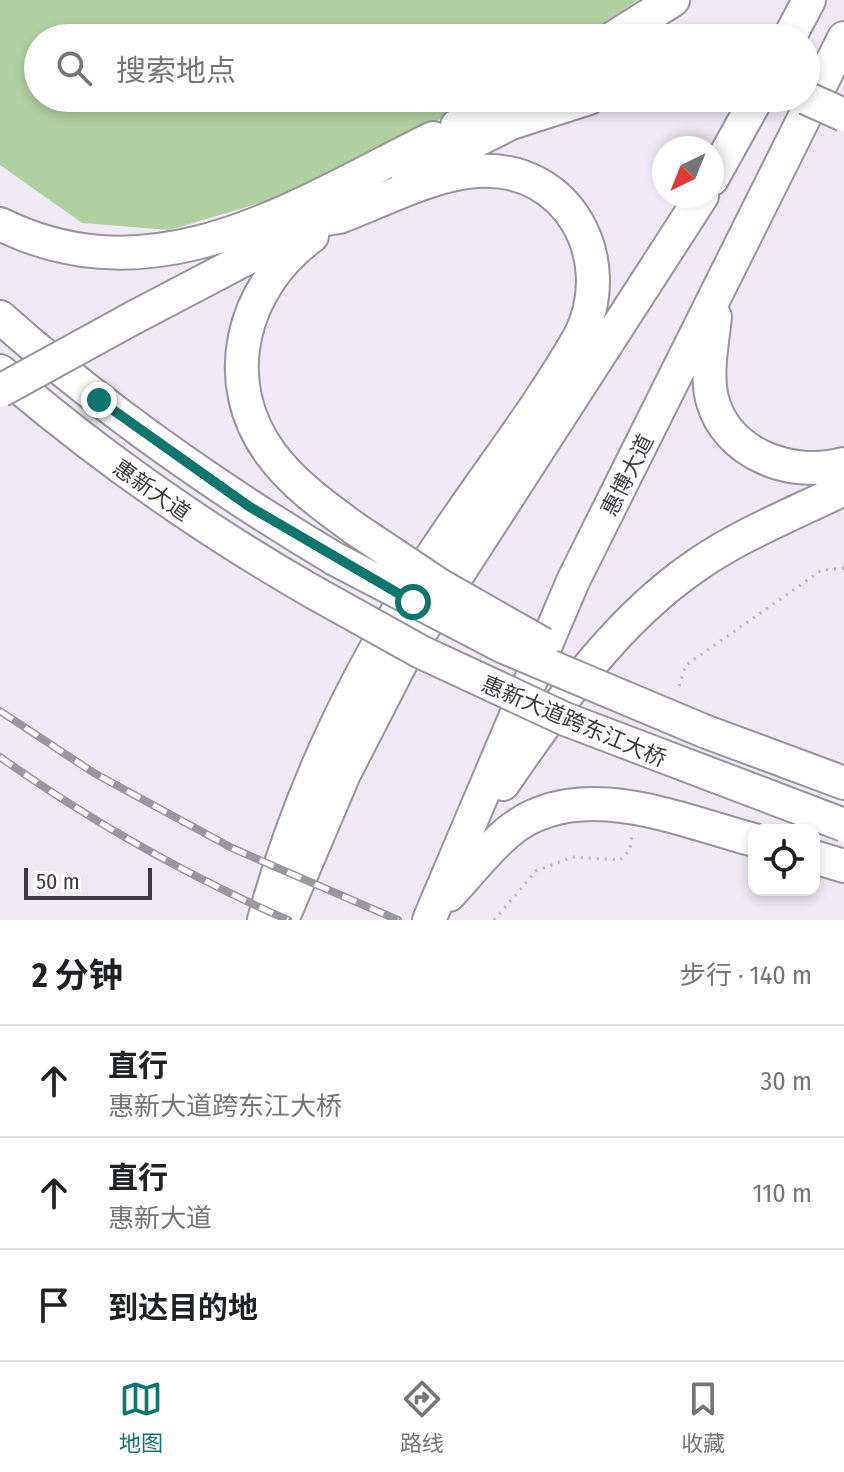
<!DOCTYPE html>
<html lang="zh">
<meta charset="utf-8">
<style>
body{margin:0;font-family:"Fira Sans Condensed","Noto Sans SC",sans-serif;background:#f2f2f2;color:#202124}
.controls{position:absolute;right:24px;bottom:24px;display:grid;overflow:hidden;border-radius:16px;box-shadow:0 4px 12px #0003}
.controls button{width:72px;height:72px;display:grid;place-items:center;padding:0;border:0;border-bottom:2px solid #e0e0e0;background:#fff;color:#202124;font:40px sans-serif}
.compass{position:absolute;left:652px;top:136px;width:72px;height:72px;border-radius:50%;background:#fff;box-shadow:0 4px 12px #0003;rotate:223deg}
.scale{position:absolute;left:24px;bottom:20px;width:128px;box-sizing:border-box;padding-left:8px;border:4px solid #3c3a3e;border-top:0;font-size:22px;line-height:28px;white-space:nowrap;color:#3c3a3e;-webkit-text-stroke:6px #fff;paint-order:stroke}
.stop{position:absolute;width:24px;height:24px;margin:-18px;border:6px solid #0f766e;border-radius:50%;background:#fff}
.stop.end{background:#0f766e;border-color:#fff;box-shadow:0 2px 8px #0008}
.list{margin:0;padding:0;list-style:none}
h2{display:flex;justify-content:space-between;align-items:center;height:104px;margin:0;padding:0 32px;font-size:34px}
h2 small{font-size:26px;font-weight:400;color:#757577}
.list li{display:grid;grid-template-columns:52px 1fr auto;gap:24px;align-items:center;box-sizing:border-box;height:112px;padding:0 32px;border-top:2px solid #e0e0e0}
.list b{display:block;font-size:30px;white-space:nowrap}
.list p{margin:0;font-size:26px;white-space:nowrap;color:#757577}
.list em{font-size:26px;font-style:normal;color:#757577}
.icon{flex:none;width:44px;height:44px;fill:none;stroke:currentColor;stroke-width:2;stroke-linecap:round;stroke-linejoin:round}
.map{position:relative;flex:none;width:844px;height:920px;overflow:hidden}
.search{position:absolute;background:#fff;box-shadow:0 4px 12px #0003;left:24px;right:24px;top:24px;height:88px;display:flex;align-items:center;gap:20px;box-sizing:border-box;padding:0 28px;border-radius:44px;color:#757577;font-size:30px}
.sheet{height:440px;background:#fff}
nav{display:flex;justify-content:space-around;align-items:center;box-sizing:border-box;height:112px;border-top:2px solid #e0e0e0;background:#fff;font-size:22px;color:#757577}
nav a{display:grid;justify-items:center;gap:4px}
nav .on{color:#0f766e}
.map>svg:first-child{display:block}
.green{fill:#b1d0a2}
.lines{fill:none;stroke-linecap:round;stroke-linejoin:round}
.primary-casing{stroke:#98949e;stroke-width:36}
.path{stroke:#b8b4bd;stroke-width:3;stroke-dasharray:2 6;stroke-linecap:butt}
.primary{stroke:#fff;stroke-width:32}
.rail-casing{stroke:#9a979e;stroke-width:8}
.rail{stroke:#fff;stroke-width:5;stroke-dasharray:15;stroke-linecap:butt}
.primary-bridge-casing{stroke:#98949e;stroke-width:36;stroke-linecap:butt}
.primary-bridge{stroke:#fff;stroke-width:32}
.route{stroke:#0f766e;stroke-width:10}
.labels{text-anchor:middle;stroke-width:8;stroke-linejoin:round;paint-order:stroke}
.street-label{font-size:22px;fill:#3c3a3e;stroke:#fff}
</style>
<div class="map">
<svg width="844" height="920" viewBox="0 0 844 920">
<rect width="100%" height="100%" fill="#eee9f4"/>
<path class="green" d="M0 0H638L581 38H38V98H478L324 184 169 230 82 223 0 165Z"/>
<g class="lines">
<g class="primary-casing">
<path id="primary" d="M613 38 673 0
M789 38 809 0
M457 126 506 98
M408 175 511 123 589 98
M712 179 757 98
M0 224C156 301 295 206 433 138
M312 236C242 287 217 381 271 454 293 484 324 506 354 528
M0 317C103 409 216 488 335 559
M715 317C712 344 706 373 712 399 727 455 792 478 844 464
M133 318 320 220 339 217C380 202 434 173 477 171 569 165 618 259 580 336 532 420 469 496 418 578 350 685 297 798 264 920
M0 371C98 455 203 529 315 593
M704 731 844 783
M503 784C558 704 616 620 697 565 742 534 795 513 844 489
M814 857 844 866
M449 895C468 875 486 851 507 833 576 774 679 820 754 840
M282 920 344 774 402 661 702 196
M429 920 573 581 844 38"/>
</g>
<path class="path" d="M679 686 686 665 822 570 844 568
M494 920 536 871 572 857 620 860 630 850 632 836"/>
<use href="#primary" class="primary"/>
<g class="rail-casing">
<path id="rail" d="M0 711 94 773 232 848 398 920
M0 757C89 820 188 876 288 920"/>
</g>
<use href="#rail" class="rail"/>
<g class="primary-bridge-casing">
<path id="primary-bridge" d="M806 98 844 115
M0 391 133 318
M354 528 441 586 543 644
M335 559 504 647 704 731
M315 593 421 652 565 719 844 825"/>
</g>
<use href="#primary-bridge" class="primary-bridge"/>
</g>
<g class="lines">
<path class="route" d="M99 400 250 507 413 602"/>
</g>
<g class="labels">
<g class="street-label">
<text transform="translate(627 475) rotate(-63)" y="8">惠博大道</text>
<text transform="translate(152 490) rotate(35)" y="8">惠新大道</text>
<text transform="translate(574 721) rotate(23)" y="8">惠新大道跨东江大桥</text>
</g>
</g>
</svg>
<div class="controls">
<button><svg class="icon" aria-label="locate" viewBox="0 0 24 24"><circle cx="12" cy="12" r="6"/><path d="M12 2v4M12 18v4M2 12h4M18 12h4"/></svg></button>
</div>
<svg class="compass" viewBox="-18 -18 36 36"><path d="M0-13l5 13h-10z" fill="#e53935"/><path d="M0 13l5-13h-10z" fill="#757577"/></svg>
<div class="scale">50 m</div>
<div class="stop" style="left:413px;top:602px"></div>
<div class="stop end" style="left:99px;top:400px"></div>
<div class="search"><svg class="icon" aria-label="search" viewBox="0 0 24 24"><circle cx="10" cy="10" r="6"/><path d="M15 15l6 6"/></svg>搜索地点</div>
</div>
<section class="sheet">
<h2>2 分钟<small>步行 · 140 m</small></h2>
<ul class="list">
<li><svg class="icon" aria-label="ahead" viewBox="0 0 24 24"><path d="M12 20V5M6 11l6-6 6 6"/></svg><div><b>直行</b><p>惠新大道跨东江大桥</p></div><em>30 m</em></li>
<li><svg class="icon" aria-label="ahead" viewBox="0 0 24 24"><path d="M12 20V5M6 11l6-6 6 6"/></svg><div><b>直行</b><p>惠新大道</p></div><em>110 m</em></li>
<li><svg class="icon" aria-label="arrive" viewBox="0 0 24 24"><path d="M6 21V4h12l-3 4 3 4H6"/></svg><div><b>到达目的地</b></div></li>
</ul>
</section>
<nav>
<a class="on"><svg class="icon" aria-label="map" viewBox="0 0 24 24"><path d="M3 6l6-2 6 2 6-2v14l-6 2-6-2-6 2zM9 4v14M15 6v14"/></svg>地图</a>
<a><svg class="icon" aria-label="directions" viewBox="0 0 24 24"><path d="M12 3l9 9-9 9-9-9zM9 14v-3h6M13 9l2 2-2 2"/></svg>路线</a>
<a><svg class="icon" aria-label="saved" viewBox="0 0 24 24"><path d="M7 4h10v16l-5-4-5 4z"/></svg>收藏</a>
</nav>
